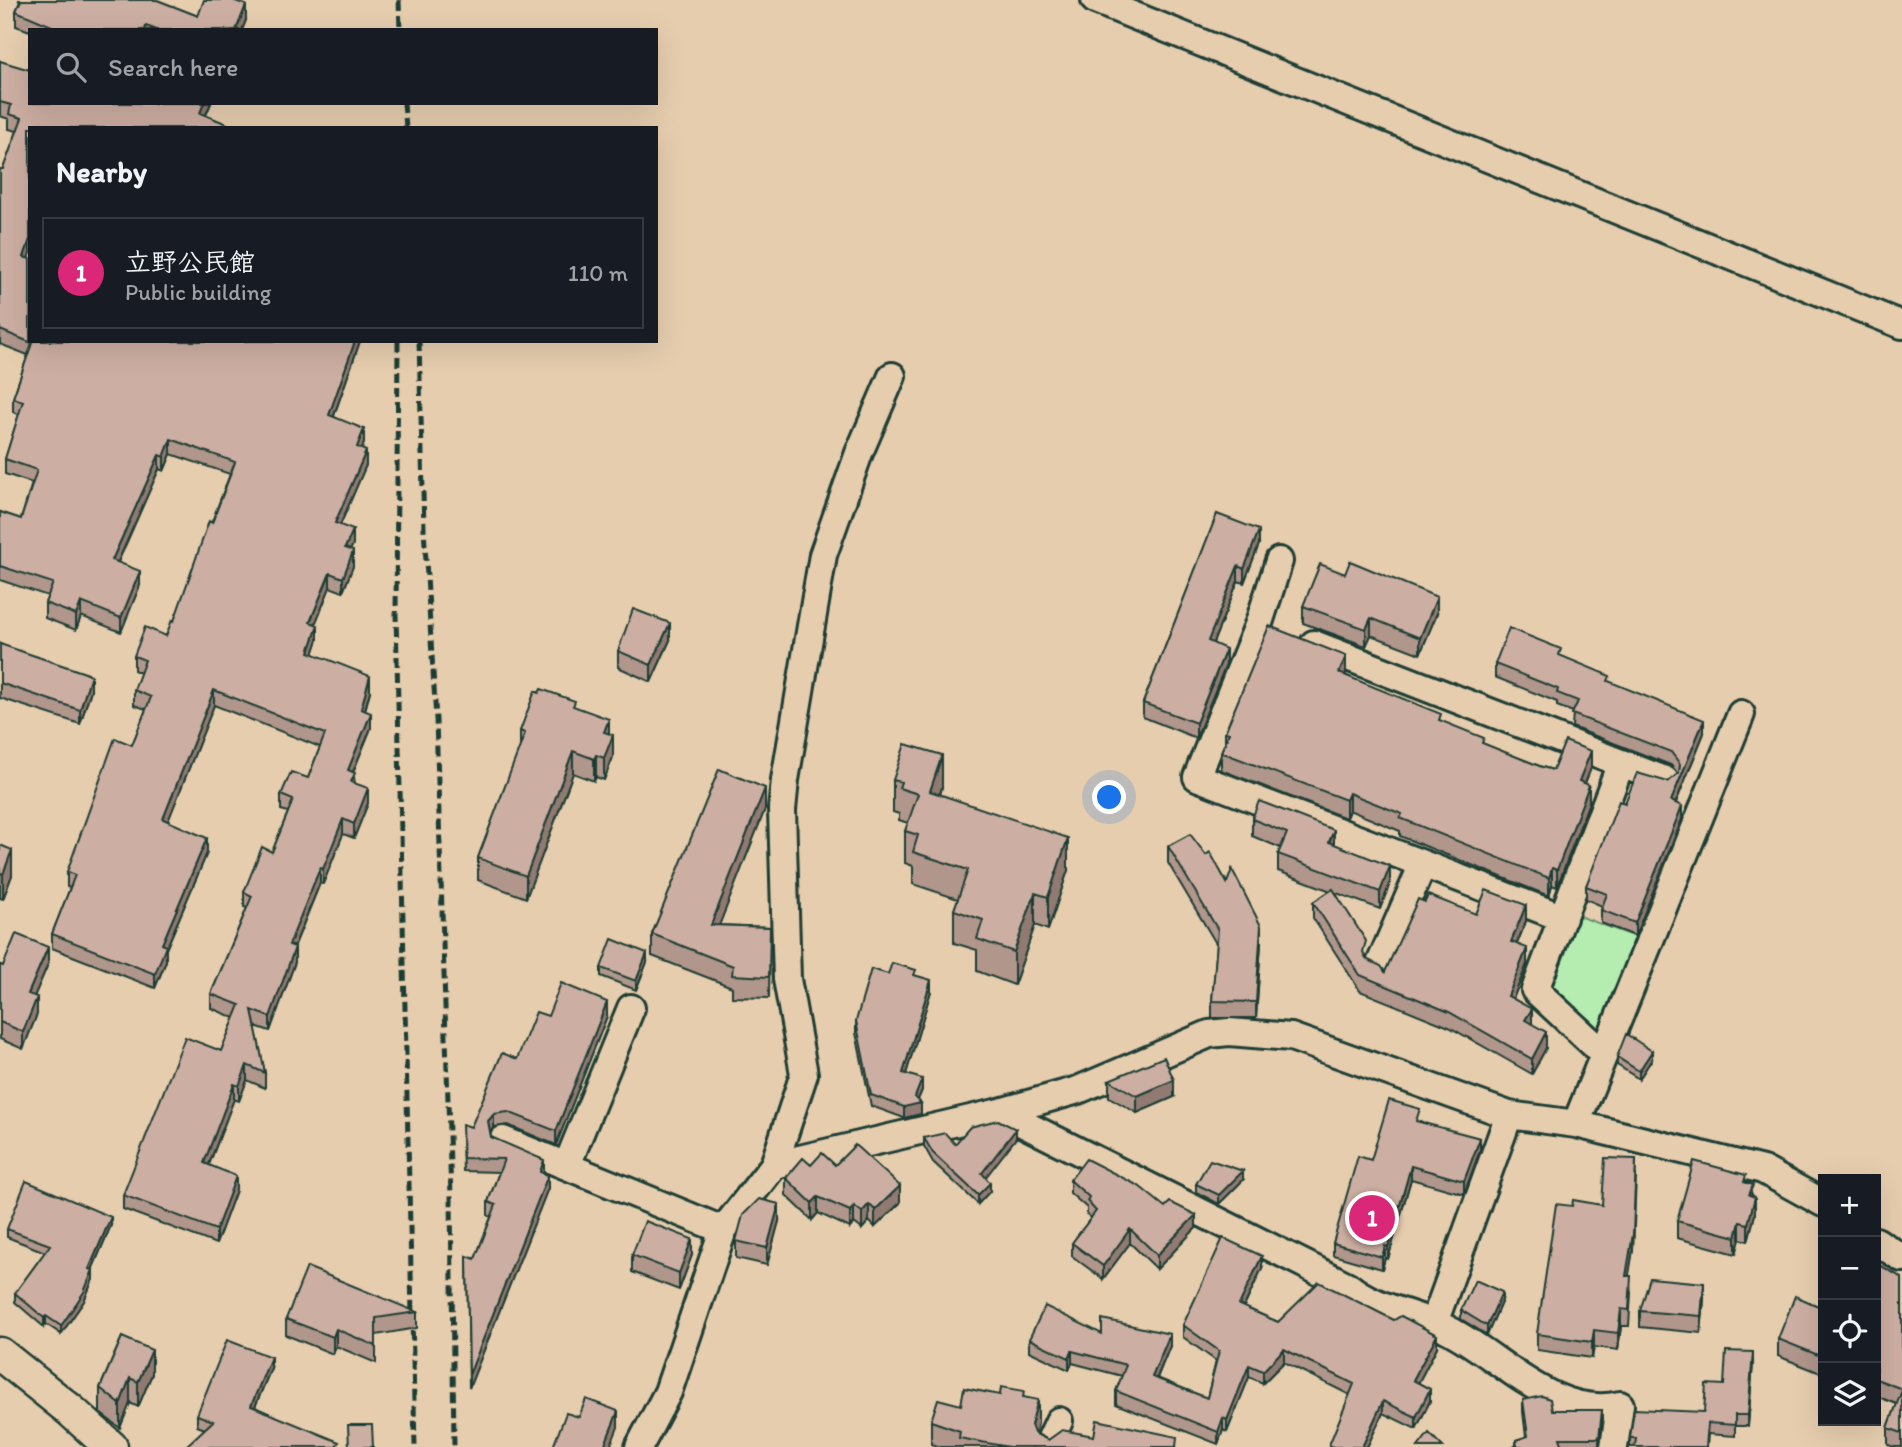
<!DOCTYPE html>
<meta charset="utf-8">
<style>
body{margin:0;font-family:Itim,"Klee One",sans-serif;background:#242831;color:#f1f3f6}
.controls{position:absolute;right:21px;bottom:21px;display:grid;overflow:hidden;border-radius:0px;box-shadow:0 7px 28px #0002}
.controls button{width:63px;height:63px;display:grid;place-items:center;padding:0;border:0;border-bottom:2px solid #363941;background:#171b24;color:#f1f3f6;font:35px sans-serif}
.you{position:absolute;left:1110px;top:798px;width:24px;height:24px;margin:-18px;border:5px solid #fff;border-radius:50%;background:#1a73e8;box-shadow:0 0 0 10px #1a73e833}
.badge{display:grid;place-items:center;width:46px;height:46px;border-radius:50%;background:#db2777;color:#fff;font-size:23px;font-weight:700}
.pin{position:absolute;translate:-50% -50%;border:4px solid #fff;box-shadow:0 2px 7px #0006}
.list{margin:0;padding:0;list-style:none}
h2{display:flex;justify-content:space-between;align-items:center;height:91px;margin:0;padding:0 28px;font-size:30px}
h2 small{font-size:23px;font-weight:400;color:#9ea1a6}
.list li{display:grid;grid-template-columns:46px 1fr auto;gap:21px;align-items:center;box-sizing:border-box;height:112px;margin:0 14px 14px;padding:0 14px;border:2px solid #363941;border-radius:0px}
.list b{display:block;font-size:26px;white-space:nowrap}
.list p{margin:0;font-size:23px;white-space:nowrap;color:#9ea1a6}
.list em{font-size:23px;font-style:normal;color:#9ea1a6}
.icon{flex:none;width:38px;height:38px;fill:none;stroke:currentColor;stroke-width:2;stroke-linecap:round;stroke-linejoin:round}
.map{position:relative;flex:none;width:1902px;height:1447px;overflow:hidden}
.search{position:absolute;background:#171b24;box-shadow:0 7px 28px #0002;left:28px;top:28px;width:630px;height:77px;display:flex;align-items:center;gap:18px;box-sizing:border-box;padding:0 24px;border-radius:0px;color:#9ea1a6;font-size:26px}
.panel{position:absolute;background:#171b24;box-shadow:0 7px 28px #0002;left:28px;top:126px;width:630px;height:217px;border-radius:0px}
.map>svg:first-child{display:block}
.green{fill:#b5ecaf;stroke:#6a9472;stroke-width:2}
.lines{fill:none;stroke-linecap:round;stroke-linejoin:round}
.minor-casing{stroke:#1f3d34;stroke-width:32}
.tertiary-casing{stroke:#1f3d34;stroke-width:37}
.minor{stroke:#e6cdae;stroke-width:26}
.tertiary{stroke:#e6cdae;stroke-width:32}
.rail{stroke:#1f3d34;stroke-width:5;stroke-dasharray:10 5;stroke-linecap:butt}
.wall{fill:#b0968b;stroke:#1f3d34;stroke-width:2}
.shaded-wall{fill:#907a71;stroke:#1f3d34;stroke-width:2}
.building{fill:#cdaea2;stroke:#1f3d34;stroke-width:2}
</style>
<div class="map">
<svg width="1902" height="1447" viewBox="0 0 1902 1447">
<rect width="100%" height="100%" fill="#e6cdae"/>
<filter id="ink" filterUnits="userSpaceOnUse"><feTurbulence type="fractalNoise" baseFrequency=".0143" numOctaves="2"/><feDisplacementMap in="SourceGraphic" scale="14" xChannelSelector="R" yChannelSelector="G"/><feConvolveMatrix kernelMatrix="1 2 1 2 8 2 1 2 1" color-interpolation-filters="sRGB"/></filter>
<g filter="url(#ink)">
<path class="green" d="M1576 915 1644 940 1607 1025 1597 1030 1552 994 1551 979Z"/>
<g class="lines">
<g class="minor-casing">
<path id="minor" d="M1095 0 1902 325
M1279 561 1259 623 1197 777 1563 918
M1314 644 1665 780
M1379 966 1423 864
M1604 1054 1535 990 1621 763
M1000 1112 1348 1286C1376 1309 1415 1313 1447 1329 1501 1356 1554 1420 1620 1405L1614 1447
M1576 1124 1741 714
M503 1140 723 1230
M567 1165 631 1008
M774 1165 1000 1112 1078 1090 1209 1034 1229 1032 1291 1037 1509 1115 1576 1124 1763 1170 1823 1203
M1876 1241 1902 1258
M1434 1323 1509 1115
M639 1447 668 1392 723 1230 774 1165 804 1074 787 979 782 810 785 780 823 555 859 453 892 376
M1047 1447 1059 1421"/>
</g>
<g class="tertiary-casing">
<path id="tertiary" d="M0 1354 70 1410 111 1447"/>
</g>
<use href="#minor" class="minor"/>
<use href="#tertiary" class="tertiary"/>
<path class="rail" d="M399 0 400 30
M404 103 406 128
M398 341 396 614 415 1447
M419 341 424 529 436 719 451 1197 454 1447"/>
</g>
<path class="wall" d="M18 0H157L198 16 246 20 242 30H30V31L16 26V11L20 1Z
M0 61 30 103H211L206 115 30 128 28 258 30 341H360L334 416 364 443 362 449 366 465 340 525 353 544 350 550 353 566 343 592 330 587 315 624 318 639 313 654 370 691 365 711 371 728 353 772 355 783 368 803 354 838 343 834 323 884 320 883 294 947 295 962 270 1031 255 1026 265 1073V1088L247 1080 239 1101 234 1099 209 1165 236 1190 216 1244 123 1209V1195L221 1051 235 1018 211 1008V994L247 908 244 907V892L272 852 288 812 281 810V795L308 778 320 747 214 705 168 821 207 853 166 949V961L155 988 52 948V934L70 888 67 887V872L132 745 146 709 134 705V690L141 673 134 670V656L166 636 174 621 230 474 171 454 164 471 159 469 118 562 140 585 121 632 81 616 76 630 45 618V603L48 596 0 580V512L21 519 32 483 5 474V459L19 414 13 412V398L28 355 0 344V169H3L17 131 9 129V119L0 116Z
M1217 514 1259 544 1244 583 1238 581 1213 643 1226 664 1196 738 1143 717V703Z
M1303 606 1437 613 1420 654 1371 635 1366 646 1303 623Z
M670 640 651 682 618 667V651Z
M0 644 91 690 80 724 0 698Z
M1561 656 1704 733 1676 803 1682 819 1635 936 1601 923V910L1602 906 1586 899V886L1625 803 1668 782 1678 774 1671 765 1572 727 1573 712 1557 706V702L1495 677V664Z
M1346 673 1345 675 1441 721 1484 744 1542 767 1553 770 1591 768 1585 783 1589 802 1557 887 1552 885 1549 896 1400 836V831L1349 810 1346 818 1221 770V752L1225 743V732Z
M575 707 609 733 613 757 604 780 596 777 594 781 573 773 526 898 478 880V858L520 748V731Z
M893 780 942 787 940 795 1068 870 1048 930 1035 925 1014 985 977 971V950L954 943V910L958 899 913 884V866L905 863V831L908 823 899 820V814L893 812Z
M765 809 719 925 770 927 769 998 732 997V987L652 956V934Z
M1252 819 1334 844 1390 883 1380 909 1334 892 1366 959 1385 972 1425 902 1476 914 1526 921 1517 944 1527 964 1513 999 1532 1024 1546 1048 1532 1074 1449 1027 1360 991 1313 918V902L1331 891 1278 871V854L1281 848 1252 836Z
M0 845 12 875 3 899 0 898Z
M1168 846 1227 883 1261 943 1256 1018H1212V1001L1217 945 1168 863Z
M647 962 636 990 601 976V968Z
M48 964 34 996 37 1014 23 1049 0 1039V965L3 966Z
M888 974 916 976 931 991 906 1074 922 1090 918 1100 921 1114 904 1118 871 1106 856 1033V1021Z
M548 1016H607L556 1145 508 1125 494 1127 490 1132 491 1137 544 1173 548 1188 469 1388 467 1256 475 1259 491 1217 488 1215V1202L499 1172 463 1171 462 1138 471 1127Z
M1617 1057 1652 1059 1639 1079 1617 1065Z
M1109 1080 1174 1097 1137 1113 1109 1097Z
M1420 1121 1480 1150 1464 1194 1411 1179 1388 1259 1385 1258 1382 1269 1333 1255V1243L1371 1160Z
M924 1138 955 1144 1016 1138 985 1177 990 1191 978 1204 933 1162 924 1146Z
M811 1165H835L900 1203 875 1227 869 1221 862 1229 854 1223 850 1228 818 1213 812 1220 786 1195V1178Z
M1636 1176 1633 1250 1628 1276 1631 1293 1629 1326H1621L1618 1350 1594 1347 1592 1358 1537 1350V1334L1572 1206 1602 1205Z
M1070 1180 1165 1207 1196 1228 1157 1269 1130 1243 1103 1279 1072 1256V1243L1091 1218 1087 1214V1208L1070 1193Z
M1243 1180 1219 1204 1196 1192V1184Z
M1746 1182 1753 1196 1755 1214 1748 1241 1740 1239 1736 1254 1677 1238V1221Z
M779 1221 767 1265 736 1258V1241Z
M111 1225 92 1270 93 1279 84 1301 61 1334 46 1324 44 1327 15 1302V1293L45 1252 7 1237V1229Z
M632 1255H692L679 1290 632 1272Z
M1876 1263 1902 1278V1447H1894L1888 1445V1428L1897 1404 1876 1396Z
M1262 1268 1244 1307 1278 1322 1437 1347 1418 1383 1430 1401 1416 1429 1383 1413 1367 1447H1329L1350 1395 1284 1362 1263 1383 1249 1377 1227 1432 1223 1430 1218 1444 1116 1404V1391L1122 1376 1072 1363 1069 1370 1029 1351V1339L1102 1334 1170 1346 1157 1378 1207 1398 1216 1361 1183 1337V1325Z
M1704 1299 1701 1333 1640 1327V1311Z
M1502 1300 1487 1335 1461 1319V1310Z
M1823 1308V1374L1778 1356V1339Z
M417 1312V1328L376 1335V1363L336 1346 333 1354 286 1335V1319Z
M122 1337 152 1374 138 1407 130 1403 120 1428 100 1413V1388Z
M1753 1363 1748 1426H1735V1436L1708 1434 1707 1447H1630V1438L1704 1412 1724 1385Z
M271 1368 255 1407 339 1447 205 1429 197 1426V1415Z
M1024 1397 1038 1423 1035 1433 1048 1440 1094 1436 1177 1447H940L931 1444V1421L961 1405Z
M1523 1400 1552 1410 1602 1422 1599 1447H1513L1516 1446V1440L1526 1437 1523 1412Z"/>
<path class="shaded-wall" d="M246 5V20L242 30H236Z
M204 103H211L200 128V113Z
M30 239V253L24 271V257Z
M355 341H360L329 429V415Z
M364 429V443L357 461V447Z
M171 439V454L164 471V457Z
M366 451V465L335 537V523Z
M159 455V469L112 575V560Z
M353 530V544L345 563V548Z
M1259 530V544L1244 583V569Z
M353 551V566L343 592V578Z
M1238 566V581L1208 655V641Z
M140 571V585L121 632V618Z
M330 573V587L310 637V622Z
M1437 597V613L1420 654V638Z
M81 602V616L76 630V615Z
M1371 618V635L1366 646V629Z
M670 623V640L651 682V665Z
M318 625V639L309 667V652Z
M1226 649V664L1196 738V723Z
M1346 656V673L1339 690V673Z
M91 675V690L80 724V710Z
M370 676V691L361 724V709Z
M214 690V705L163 834V819Z
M371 713V728L348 784V770Z
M609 719V740L604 732Z
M1704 720V733L1671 814V801Z
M613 735V757L604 780V758Z
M573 751V773L526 898V876Z
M1591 751V768L1579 798V781Z
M596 755V777L594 781V759Z
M942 755V787L930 824V791Z
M1589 785V802L1557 887V870Z
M368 788V803L354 838V824Z
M765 788V809L711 946V925Z
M1349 793V810L1346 818V800Z
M1682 806V819L1635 936V923Z
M343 819V834L323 884V869Z
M1334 830V847L1329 842Z
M207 838V853L166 949V961L155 988V974L162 944Z
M1068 838V870L1048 930V897Z
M12 850V875L3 899V874Z
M1390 866V883L1380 909V892Z
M320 868V883L289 959V945Z
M1552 868V885L1549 896V878Z
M1035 893V925L1014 985V952Z
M1526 905V921L1511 958V942Z
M1261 926V943L1256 1018V1002Z
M48 947V964L28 1011V994Z
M295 947V962L270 1031V1017Z
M1527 948V964L1508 1011V996Z
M647 953V962L636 990V981Z
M931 980V991L903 1084V1073Z
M37 997V1014L23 1049V1032Z
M607 1002V1016L556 1145V1131Z
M1532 1009V1025L1525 1020Z
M1546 1032V1048L1532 1074V1059Z
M1652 1051V1059L1639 1079V1071Z
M247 1065V1080L239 1101V1086Z
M922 1079V1090L916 1104 921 1103V1114L904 1118V1107L915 1097Z
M1174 1080V1097L1137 1113V1096Z
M234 1084V1099L204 1177V1163Z
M494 1114V1127L488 1135V1121Z
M1016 1129V1138L982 1182V1173Z
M1480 1138V1150L1464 1194V1181Z
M1636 1159 1633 1250 1626 1293V1276Z
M544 1160V1174L540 1172Z
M1411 1166V1179L1388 1259V1247Z
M1243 1171V1180L1219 1204V1195Z
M548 1175V1188L469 1388V1375Z
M236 1176V1190L216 1244V1230Z
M990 1183V1191L978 1204V1195Z
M900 1186V1203L875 1227V1210Z
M818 1197V1213L812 1220V1203Z
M1755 1197V1214L1748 1241V1224Z
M779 1204V1221L767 1265V1248Z
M869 1204V1221L862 1229V1212Z
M854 1206V1223L850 1228V1211Z
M1196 1215V1228L1157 1269V1255Z
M111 1217V1225L89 1277V1269Z
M1740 1222V1239L1736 1254V1237Z
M1130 1229V1243L1103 1279V1266Z
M692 1239V1255L679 1290V1273Z
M1385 1246V1258L1382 1269V1257Z
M1262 1256V1268L1239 1317V1305Z
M93 1270V1279L84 1301 61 1334V1326Z
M1704 1283V1299L1701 1333V1316Z
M1502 1292V1300L1487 1335V1326Z
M1621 1309V1326L1618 1350V1333Z
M46 1316V1324L44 1327V1318Z
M336 1329V1346L333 1354V1337Z
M1594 1330V1347L1592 1358V1342Z
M1170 1334V1346L1152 1389V1377Z
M1437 1335V1347L1413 1393V1380Z
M1284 1349V1362L1263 1383V1371Z
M152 1350V1374L138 1407V1382Z
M1072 1351V1363L1069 1370V1358Z
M1753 1352V1363L1748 1426V1415Z
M271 1357V1368L251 1416V1406Z
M1249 1365V1377L1227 1432V1420Z
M130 1378V1403L120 1428V1404Z
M1430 1389V1401L1416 1429V1417Z
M1038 1400V1423L1031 1447V1425Z
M1383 1401V1413L1367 1447H1362Z
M1602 1410V1422L1599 1447V1438Z
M618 1411V1427L610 1447H604Z
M1223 1418V1430L1218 1444V1432Z"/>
<path class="building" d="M21 0H157L198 16 204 0H233L246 5 236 30H157L146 26 145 30H51L52 26 16 11Z
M0 61 30 70V103H204L200 113 237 128H30V239L24 257 30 259V341H355L329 415 364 429 357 447 366 451 335 523 353 530 345 548 353 551 343 578 330 573 310 622 318 625 309 652 370 676 361 709 371 713 348 770 355 773 351 782 368 788 354 824 343 819 323 869 320 868 289 945 295 947 270 1017 252 1010 265 1073 247 1065 239 1086 234 1084 204 1163 236 1176 216 1230 123 1195 185 1037 221 1051 240 1005 211 994 252 896 244 892 262 847 272 852 293 800 281 795 291 772 308 778 325 734 214 690 163 819 207 838 162 944 166 946 155 974 52 934 75 875 67 872 115 738 132 745 151 697 134 690 145 660 134 656 145 627 166 636 172 620 174 621 209 521 212 523 235 462 171 439 164 457 159 455 112 560 140 571 121 618 81 602 76 615 45 603 53 583 0 566V512L21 519 37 470 5 459 23 401 13 398 32 343 0 330V169H3L22 118 9 114 11 105 0 102Z
M1217 514 1259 530 1244 569 1238 566 1208 641 1226 649 1196 723 1143 703Z
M1350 561 1437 597 1420 638 1371 618 1366 629 1303 606 1320 564 1345 574Z
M633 609 670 623 651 665 618 651Z
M1269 626 1346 656 1339 673 1441 714 1439 720 1484 738 1482 743 1542 767 1553 770 1565 741 1591 751 1579 781 1589 785 1557 870 1552 868 1549 878 1400 818 1402 814 1349 793 1346 800 1221 752 1229 733 1225 732Z
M1509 628 1561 649 1559 655 1610 676 1608 681 1704 720 1671 801 1682 806 1635 923 1601 910 1607 894 1586 886 1619 801 1625 803 1637 773 1668 782 1679 773 1680 764 1671 752 1572 714 1578 701 1557 693 1558 689 1495 664Z
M0 644 91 675 80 710 0 683Z
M541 689 575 701 573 706 609 719 604 732 613 735 604 758 596 755 594 759 573 751 526 876 478 858 525 733 520 731 535 691 539 693Z
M905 744 942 755 930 791 1068 838 1048 897 1035 893 1014 952 977 939 983 920 954 910 968 870 913 852 918 835 905 831 918 794 899 788 901 782 893 780Z
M719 769 765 788 711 925 770 927 769 977 732 975 733 966 652 934Z
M1259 801 1334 830 1329 842 1390 866 1380 892 1278 854 1287 833 1252 819Z
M1190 834 1206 855 1210 852 1227 883 1232 869 1261 926 1256 1002 1212 1001 1218 930 1168 846Z
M0 845 12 850 3 874 0 873Z
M1333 889 1366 941 1363 952 1366 959 1381 966 1385 972 1418 899 1425 902 1428 895 1476 914 1486 890 1526 905 1511 942 1527 948 1508 996 1532 1009 1525 1020 1546 1032 1532 1059 1449 1012 1360 975 1313 902Z
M16 934 48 947 28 994 37 997 23 1032 0 1022V965L3 966Z
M612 939 647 953 636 981 601 968Z
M892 963 916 970 914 975 931 980 903 1073 922 1079 915 1097 921 1103 904 1107 871 1095 856 1021 871 969 888 974Z
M561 983 607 1002 556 1131 508 1112 494 1114 488 1121 491 1137 544 1160 540 1172 548 1175 469 1375 467 1256 475 1259 496 1205 488 1202 504 1159 463 1158 462 1124 471 1127 502 1053 517 1059 536 1012 548 1016Z
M1626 1034 1652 1051 1639 1071 1617 1057Z
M1164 1057 1174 1080 1137 1096 1109 1080Z
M1389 1100 1420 1109 1416 1121 1480 1138 1464 1181 1411 1166 1388 1247 1385 1246 1382 1257 1333 1243 1358 1156 1371 1160Z
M998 1120 1016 1129 982 1173 990 1183 978 1195 933 1153 924 1138 945 1133 955 1144 970 1127Z
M855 1145 900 1186 875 1210 869 1204 862 1212 854 1206 850 1211 818 1197 812 1203 786 1178 803 1158 811 1165 822 1153 835 1165Z
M1605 1158 1636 1159 1633 1234 1626 1276H1631L1629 1310 1621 1309 1618 1333 1594 1330 1592 1342 1537 1334 1556 1204 1572 1206 1573 1200 1602 1205Z
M1086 1159 1139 1186 1165 1207 1170 1202 1196 1215 1157 1255 1130 1229 1103 1266 1072 1243 1096 1211 1087 1201 1089 1197 1070 1180Z
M1210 1160 1243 1171 1219 1195 1196 1184Z
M1694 1161 1746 1175 1744 1182 1753 1185 1749 1195 1755 1197 1748 1224 1740 1222 1736 1237 1677 1221Z
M26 1181 111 1217 89 1269 93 1270 84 1292 61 1326 46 1316 44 1318 15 1293 50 1245 7 1229Z
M759 1199 779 1204 767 1248 736 1241 743 1215Z
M645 1221 692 1239 679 1273 632 1255Z
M1223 1238 1262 1256 1239 1305 1278 1322 1319 1282 1394 1320 1401 1316 1437 1335 1413 1380 1430 1389 1416 1417 1383 1401 1362 1447H1333L1329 1445 1354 1384 1284 1349 1263 1371 1249 1365 1227 1420 1223 1418 1218 1432 1116 1391 1126 1365 1072 1351 1069 1358 1029 1339 1045 1306 1102 1334V1319L1170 1334 1152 1377 1207 1398 1219 1351 1183 1325Z
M1876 1263 1902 1278V1389L1876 1379Z
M307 1267 417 1312 376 1318V1346L336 1329 333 1337 286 1319Z
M1650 1278 1704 1283 1701 1316 1640 1311Z
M1475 1280 1502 1292 1487 1326 1461 1310Z
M1795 1296 1823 1308V1357L1778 1339Z
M122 1337 152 1350 138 1382 130 1378 120 1404 100 1388Z
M227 1340 271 1357 251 1406 339 1442 335 1447H185L213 1421 197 1415Z
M1726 1351 1753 1352 1748 1415H1735V1425L1708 1423 1706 1447H1635L1636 1438H1630L1634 1409 1704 1412 1706 1384 1724 1385Z
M1001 1387 1024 1391 1023 1397 1038 1400 1031 1425 1034 1433 1048 1440 1062 1430 1094 1436 1097 1420 1177 1437 1176 1447H1009L959 1438 960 1431 931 1421 938 1399 961 1405 964 1388 1000 1395Z
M1902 1390V1433L1888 1428Z
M1542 1396 1550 1399 1552 1410H1602L1599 1438H1560L1563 1447H1513L1517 1446 1516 1440 1528 1436 1523 1400Z
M586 1399 618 1411 604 1447H553L566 1413 579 1417Z
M348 1425H372L373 1447H349Z
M1429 1433 1443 1447H1418Z"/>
</g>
</svg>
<div class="controls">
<button>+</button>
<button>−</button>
<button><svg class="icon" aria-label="locate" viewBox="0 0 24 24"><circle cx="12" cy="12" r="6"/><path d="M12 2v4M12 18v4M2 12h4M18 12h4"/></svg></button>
<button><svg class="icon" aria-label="layers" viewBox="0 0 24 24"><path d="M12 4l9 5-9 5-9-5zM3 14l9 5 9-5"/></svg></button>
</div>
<div class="you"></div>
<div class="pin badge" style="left:1372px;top:1218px">1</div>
<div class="search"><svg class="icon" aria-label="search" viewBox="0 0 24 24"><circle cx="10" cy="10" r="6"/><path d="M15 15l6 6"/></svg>Search here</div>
<section class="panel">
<h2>Nearby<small></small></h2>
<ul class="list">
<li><span class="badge">1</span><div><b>立野公民館</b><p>Public building</p></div><em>110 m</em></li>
</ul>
</section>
</div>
